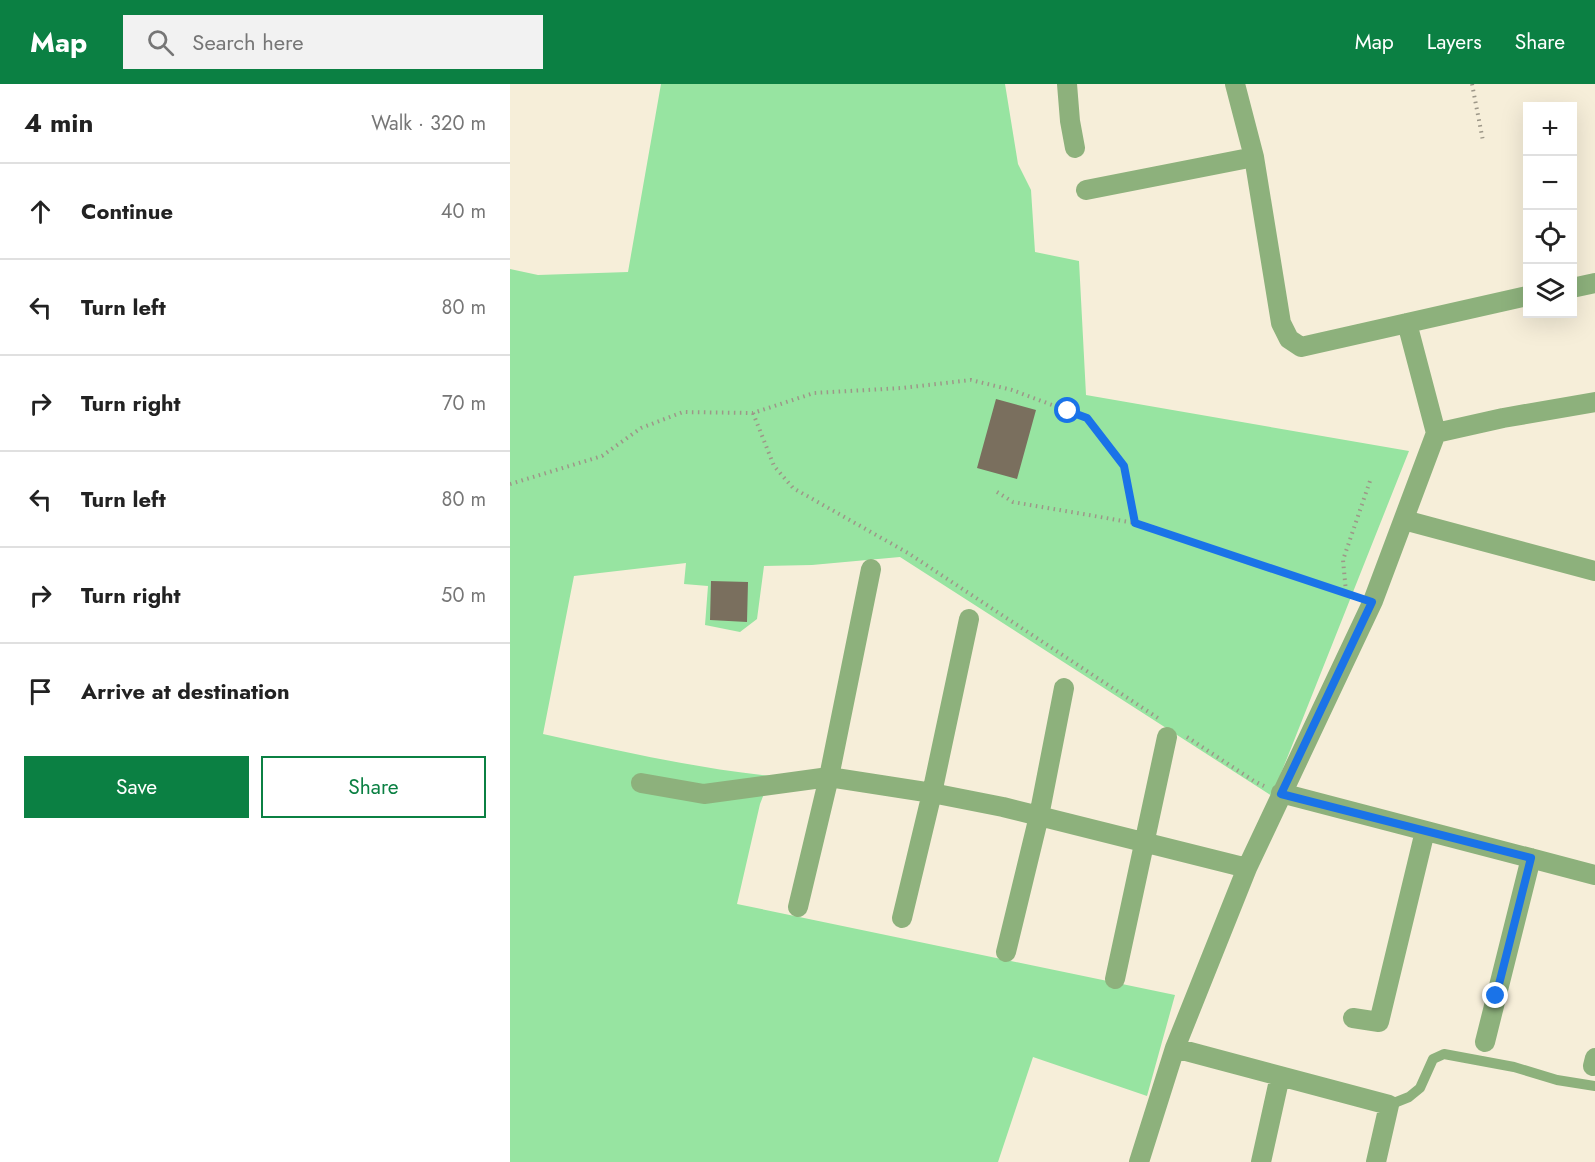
<!DOCTYPE html>
<meta charset="utf-8">
<style>
body{margin:0;font-family:Jost,sans-serif;background:#f2f2f2;color:#222}
.controls{position:absolute;right:18px;top:18px;display:grid;overflow:hidden;border-radius:0px;box-shadow:0 6px 24px #0002}
.controls button{width:54px;height:54px;display:grid;place-items:center;padding:0;border:0;border-bottom:2px solid #e0e0e0;background:#fff;color:#222;font:30px sans-serif}
.stop{position:absolute;width:18px;height:18px;margin:-14px;border:4px solid #1a73e8;border-radius:50%;background:#fff}
.stop.end{background:#1a73e8;border-color:#fff;box-shadow:0 2px 6px #0008}
.list{margin:0;padding:0;list-style:none}
h2{display:flex;justify-content:space-between;align-items:center;height:78px;margin:0;padding:0 24px;font-size:26px}
h2 small{font-size:20px;font-weight:400;color:#767676}
.list li{display:grid;grid-template-columns:39px 1fr auto;gap:18px;align-items:center;box-sizing:border-box;height:96px;padding:0 24px;border-top:2px solid #e0e0e0}
.list b{display:block;font-size:22px;white-space:nowrap}
.list em{font-size:20px;font-style:normal;color:#767676}
.actions{display:flex;gap:12px;padding:18px 24px}
.actions a{flex:1;padding:14px 0;border:2px solid #0b8043;border-radius:0px;text-align:center;font-size:21px;color:#0b8043}
.actions .main{background:#0b8043;color:#fff}
.icon{flex:none;width:33px;height:33px;fill:none;stroke:currentColor;stroke-width:2;stroke-linecap:round;stroke-linejoin:round}
.map{position:relative;flex:none;width:1085px;height:1078px;overflow:hidden}
header{display:flex;align-items:center;gap:36px;box-sizing:border-box;height:84px;padding:0 30px;background:#0b8043;color:#fff}
header strong{font-size:28px}
nav{display:flex;gap:33px;margin-inline-start:auto;font-size:21px}
.search{width:420px;height:54px;background:#f2f2f2;display:flex;align-items:center;gap:15px;box-sizing:border-box;padding:0 21px;border-radius:0px;color:#767676;font-size:22px}
main{display:flex}
aside{flex:1;background:#fff}
.map>svg:first-child{display:block}
.green{fill:#97e4a1}
.building{fill:#7a6f5e}
.lines{fill:none;stroke-linecap:round;stroke-linejoin:round}
.path{stroke:#9d9788;stroke-width:4;stroke-dasharray:1.5 4.5;stroke-linecap:butt}
.lane{stroke:#8db17c;stroke-width:10}
.street{stroke:#8db17c;stroke-width:20}
.route{stroke:#1a73e8;stroke-width:8}
</style>
<header>
<strong>Map</strong>
<div class="search"><svg class="icon" aria-label="search" viewBox="0 0 24 24"><circle cx="10" cy="10" r="6"/><path d="M15 15l6 6"/></svg>Search here</div>
<nav><a>Map</a><a>Layers</a><a>Share</a></nav>
</header>
<main>
<aside>
<h2>4 min<small>Walk · 320 m</small></h2>
<ul class="list">
<li><svg class="icon" aria-label="ahead" viewBox="0 0 24 24"><path d="M12 20V5M6 11l6-6 6 6"/></svg><div><b>Continue</b></div><em>40 m</em></li>
<li><svg class="icon" aria-label="left" viewBox="0 0 24 24"><path d="M17 20v-9H6M10 6l-5 5 5 5"/></svg><div><b>Turn left</b></div><em>80 m</em></li>
<li><svg class="icon" aria-label="right" viewBox="0 0 24 24"><path d="M7 20v-9h11M14 6l5 5-5 5"/></svg><div><b>Turn right</b></div><em>70 m</em></li>
<li><svg class="icon" aria-label="left" viewBox="0 0 24 24"><path d="M17 20v-9H6M10 6l-5 5 5 5"/></svg><div><b>Turn left</b></div><em>80 m</em></li>
<li><svg class="icon" aria-label="right" viewBox="0 0 24 24"><path d="M7 20v-9h11M14 6l5 5-5 5"/></svg><div><b>Turn right</b></div><em>50 m</em></li>
<li><svg class="icon" aria-label="arrive" viewBox="0 0 24 24"><path d="M6 21V4h12l-3 4 3 4H6"/></svg><div><b>Arrive at destination</b></div></li>
</ul>
<div class="actions"><a class="main">Save</a><a>Share</a></div>
</aside>
<div class="map">
<svg width="1085" height="1078" viewBox="0 0 1085 1078">
<rect width="100%" height="100%" fill="#f6eed9"/>
<path class="green" d="M151 0H495L508 80 521 106 525 168 569 177 576 311 899 367 762 712 390 473 302 481 254 482 247 535 230 548 195 541 198 502 174 500 176 479 64 492 33 650C109 667 184 684 261 692L250 720 227 820 665 911 637 1012 523 973 488 1078H0V185L28 191 118 188Z"/>
<path class="building" d="M486 315 526 326 507 395 467 384Z
M201 497 238 498 237 538 200 536Z"/>
<g class="lines">
<path class="path" d="M962 0 973 57
M243 329 264 382 283 404 398 469 651 636
M0 400 92 372 131 344 173 328 243 329 304 309 392 304 461 296 502 306 577 334 614 382 625 439
M487 408 503 418 625 439 845 511
M836 508 833 476 861 394
M677 653 744 697 754 702"/>
<path class="lane" d="M879 1021 899 1013 910 1004 923 975 934 970 1004 983 1047 996 1085 1002"/>
<path class="street" d="M557 0 560 37 565 64
M725 0 744 73 771 239 779 255 791 263 1017 212
M576 106 744 73
M1062 204 1085 199
M926 349 993 334 1085 318
M894 436 1085 487
M131 699 194 710 319 693 422 709 493 723 737 784
M771 709 1085 791
M288 823 319 693 361 485
M392 834 422 709 459 535
M496 868 529 732 554 604
M605 895 657 653
M843 934 869 938 915 747
M975 958 1021 774
M665 964 879 1021 866 1078
M1083 982 1085 974
M629 1078 665 964 737 784 863 517 926 349 897 239
M751 1078 770 992"/>
</g>
<g class="lines">
<path class="route" d="M558 327 577 334 614 382 625 439 862 518 771 710 1021 774 986 912"/>
</g>
</svg>
<div class="controls">
<button>+</button>
<button>−</button>
<button><svg class="icon" aria-label="locate" viewBox="0 0 24 24"><circle cx="12" cy="12" r="6"/><path d="M12 2v4M12 18v4M2 12h4M18 12h4"/></svg></button>
<button><svg class="icon" aria-label="layers" viewBox="0 0 24 24"><path d="M12 4l9 5-9 5-9-5zM3 14l9 5 9-5"/></svg></button>
</div>
<div class="stop" style="left:558px;top:327px"></div>
<div class="stop end" style="left:986px;top:912px"></div>
</div>
</main>
